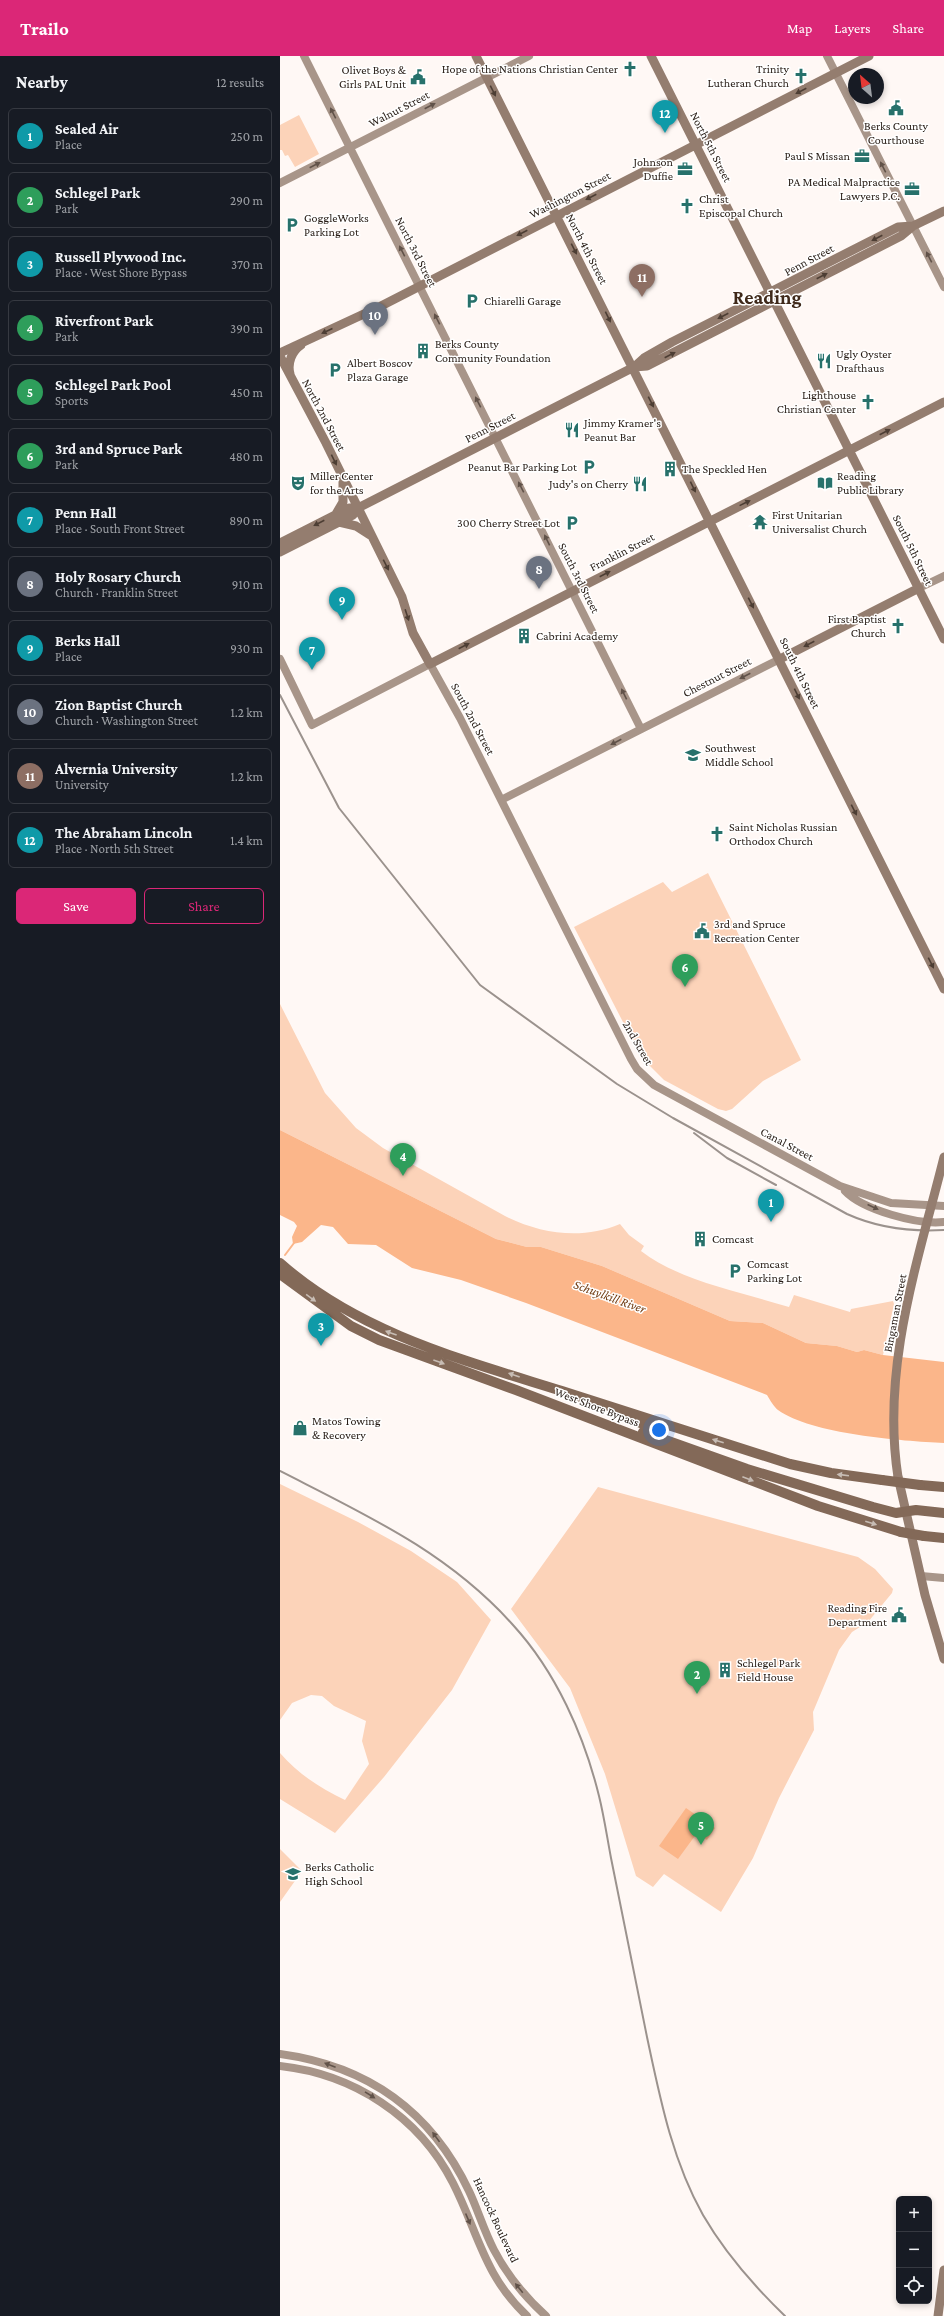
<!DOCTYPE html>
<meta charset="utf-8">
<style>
body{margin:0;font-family:"Crimson Pro",serif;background:#242831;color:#f1f3f6}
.controls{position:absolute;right:12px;bottom:12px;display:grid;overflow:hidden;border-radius:6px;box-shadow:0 2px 6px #0003}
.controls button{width:36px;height:36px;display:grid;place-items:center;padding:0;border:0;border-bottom:1px solid #363941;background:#171b24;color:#f1f3f6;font:20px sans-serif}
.compass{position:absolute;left:568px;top:12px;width:36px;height:36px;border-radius:50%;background:#171b24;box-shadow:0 2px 6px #0003;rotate:332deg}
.you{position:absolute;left:379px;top:1374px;width:14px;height:14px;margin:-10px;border:3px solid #fff;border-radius:50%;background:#1a73e8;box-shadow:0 0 0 6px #1a73e833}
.badge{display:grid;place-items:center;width:26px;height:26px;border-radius:50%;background:#db2777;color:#fff;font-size:13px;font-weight:700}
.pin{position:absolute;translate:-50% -33px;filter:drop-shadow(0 1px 2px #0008)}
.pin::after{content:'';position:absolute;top:21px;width:14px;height:12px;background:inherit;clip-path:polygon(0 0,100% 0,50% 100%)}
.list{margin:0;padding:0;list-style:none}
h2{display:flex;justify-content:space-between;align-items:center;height:52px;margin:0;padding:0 16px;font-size:17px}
h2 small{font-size:13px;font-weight:400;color:#9ea1a6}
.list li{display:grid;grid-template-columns:26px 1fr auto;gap:12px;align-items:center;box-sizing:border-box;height:56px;margin:0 8px 8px;padding:0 8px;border:1px solid #363941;border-radius:6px}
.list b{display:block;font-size:15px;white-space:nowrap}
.list p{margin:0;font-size:13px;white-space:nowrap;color:#9ea1a6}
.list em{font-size:13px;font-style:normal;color:#9ea1a6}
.actions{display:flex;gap:8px;padding:12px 16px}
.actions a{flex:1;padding:9px 0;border:1px solid #db2777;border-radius:6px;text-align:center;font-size:14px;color:#db2777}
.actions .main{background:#db2777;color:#fff}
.icon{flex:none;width:22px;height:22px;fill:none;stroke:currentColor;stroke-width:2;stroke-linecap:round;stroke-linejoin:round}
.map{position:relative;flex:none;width:664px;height:2260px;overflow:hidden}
header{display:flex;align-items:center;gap:24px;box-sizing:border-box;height:56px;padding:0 20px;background:#db2777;color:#fff}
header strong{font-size:19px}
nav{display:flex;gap:22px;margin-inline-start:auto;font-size:14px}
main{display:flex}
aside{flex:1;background:#171b24}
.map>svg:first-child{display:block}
.green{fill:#fcd3b9}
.water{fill:#fbb68a}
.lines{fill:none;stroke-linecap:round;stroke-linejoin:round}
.stream{stroke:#fbb68a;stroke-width:2}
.secondary{stroke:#a89589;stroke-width:8}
.primary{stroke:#947d6f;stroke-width:9}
.highway{stroke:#836958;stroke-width:10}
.rail{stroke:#9b928d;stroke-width:2}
.primary-bridge{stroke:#947d6f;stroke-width:9}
.highway-bridge{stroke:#836958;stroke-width:10}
.oneway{fill:#4d3e34}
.oneway2{fill:#615249}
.oneway3{fill:#c7bcb4}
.labels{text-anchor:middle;stroke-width:3;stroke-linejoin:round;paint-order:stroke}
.poi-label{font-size:12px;fill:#271c15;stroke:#fff;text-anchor:start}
.street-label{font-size:12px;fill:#271c15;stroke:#fff}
.water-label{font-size:13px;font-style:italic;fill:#703b11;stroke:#fff}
.town-label{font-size:20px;font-weight:bold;fill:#3f291a;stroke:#fff}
</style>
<header>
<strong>Trailo</strong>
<nav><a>Map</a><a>Layers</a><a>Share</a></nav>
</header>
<main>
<aside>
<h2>Nearby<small>12 results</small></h2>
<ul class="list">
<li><span class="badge" style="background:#0f9aa8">1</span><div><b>Sealed Air</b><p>Place</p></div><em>250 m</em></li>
<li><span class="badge" style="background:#2e9e5b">2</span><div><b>Schlegel Park</b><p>Park</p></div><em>290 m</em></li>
<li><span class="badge" style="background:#0f9aa8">3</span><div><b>Russell Plywood Inc.</b><p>Place · West Shore Bypass</p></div><em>370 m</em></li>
<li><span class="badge" style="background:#2e9e5b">4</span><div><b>Riverfront Park</b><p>Park</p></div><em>390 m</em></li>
<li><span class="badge" style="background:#2e9e5b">5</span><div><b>Schlegel Park Pool</b><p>Sports</p></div><em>450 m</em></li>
<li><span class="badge" style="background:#2e9e5b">6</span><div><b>3rd and Spruce Park</b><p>Park</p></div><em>480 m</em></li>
<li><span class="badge" style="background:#0f9aa8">7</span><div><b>Penn Hall</b><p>Place · South Front Street</p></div><em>890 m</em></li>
<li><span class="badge" style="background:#6b7280">8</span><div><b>Holy Rosary Church</b><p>Church · Franklin Street</p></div><em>910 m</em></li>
<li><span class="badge" style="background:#0f9aa8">9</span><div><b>Berks Hall</b><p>Place</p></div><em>930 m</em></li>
<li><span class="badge" style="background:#6b7280">10</span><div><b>Zion Baptist Church</b><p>Church · Washington Street</p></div><em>1.2 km</em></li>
<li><span class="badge" style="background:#8d6e63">11</span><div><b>Alvernia University</b><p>University</p></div><em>1.2 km</em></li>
<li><span class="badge" style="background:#0f9aa8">12</span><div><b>The Abraham Lincoln</b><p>Place · North 5th Street</p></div><em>1.4 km</em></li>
</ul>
<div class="actions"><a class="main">Save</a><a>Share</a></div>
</aside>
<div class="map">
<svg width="664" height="2260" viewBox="0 0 664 2260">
<rect width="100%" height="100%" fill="#fff8f5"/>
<path class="green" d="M19 59 39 98 15 111 8 99 5 100 2 94H0V69Z
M428 817 521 1004 483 1025 452 1053 446 1055 438 1053 384 1024 361 1001 294 871 383 826 392 836Z
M0 948 45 1037 76 1072 103 1092 225 1160C261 1178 302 1184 340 1168L349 1179 364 1190 361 1195C400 1225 461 1236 509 1251L514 1239 570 1256 571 1253 613 1245 614 1248 603 1299 584 1294 577 1296 557 1290 526 1287 483 1267 450 1265 322 1210 261 1191H247L216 1183 0 1074Z
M0 1428 78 1466 131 1495 177 1526 211 1564 172 1634 104 1721 55 1777 0 1743V1697C18 1718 40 1732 65 1744L89 1708 82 1685 86 1665 54 1650 42 1640 31 1639 12 1647 0 1664Z
M318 1431 578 1501 595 1513 613 1533 612 1537 588 1566 572 1576 559 1594 533 1656 534 1674 499 1742 473 1802 441 1856 384 1818 373 1831 356 1820 325 1718 290 1632 231 1553Z
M0 1793 22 1815 0 1846Z"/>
<path class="water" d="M0 1074 216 1183 247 1191H261L322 1210 450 1265 483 1267 526 1287 557 1290 577 1296 584 1294 603 1299 664 1306V1387C622 1385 531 1378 498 1354 494 1351 490 1344 487 1339L246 1247 181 1224 132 1212 96 1189 68 1188 53 1171 41 1169 22 1186 13 1188 12 1181 17 1170 14 1166 0 1159Z
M406 1752 435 1772 427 1784 417 1777 398 1803 379 1790Z"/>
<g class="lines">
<path class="stream" d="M5 1199 14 1187"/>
<path class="secondary" d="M24 0 361 673
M547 0 664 231
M0 127 249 0
M639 532 664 520
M0 603 32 669 150 608 180 662 351 1003 357 1013 374 1029 560 1130 611 1147 664 1150
M221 744 500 603
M565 1135C583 1154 638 1169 664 1166
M641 1520 664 1522
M0 1998C88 2010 151 2055 189 2135 198 2154 204 2175 214 2194 227 2219 245 2241 266 2260
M0 2010C73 2018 139 2060 173 2127 198 2176 204 2220 247 2260"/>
<path class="primary" d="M196 0 664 933
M371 0 664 583
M0 297 101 250 589 0
M0 300 46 387 122 541 133 577 150 608 664 346
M354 311 367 310 621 180 633 170 664 155
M10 318C7 307 12 295 21 289
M56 458 63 446V425
M59 466 76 470 90 479
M0 487 69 452H78L354 311 364 302 392 286 618 171 633 170
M0 496 73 459 78 452
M500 603 639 532
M618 1421 645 1539 664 1603
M658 2260 664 2214"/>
<path class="highway" d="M0 1207C79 1277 183 1304 282 1335 358 1359 434 1383 510 1408L551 1417 602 1424
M0 1218 71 1270 99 1284 236 1334 538 1450 621 1476
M353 1364 382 1376
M363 1376 467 1413 593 1451 616 1457 636 1454 664 1457
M640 1429 664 1431
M644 1480 664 1482"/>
<path class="rail" d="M0 639 59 752 200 929 337 1028 393 1062 567 1158C598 1172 630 1176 664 1174
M414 1077 447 1102 496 1129
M0 1415C86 1459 168 1496 233 1569 276 1616 304 1679 319 1740 324 1760 327 1781 331 1802 343 1861 355 1921 367 1981 380 2042 392 2104 423 2159 445 2197 474 2230 505 2260"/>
<path class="primary-bridge" d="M618 1421C601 1312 638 1205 664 1101"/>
<path class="highway-bridge" d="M602 1424 640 1429
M621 1476 644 1480"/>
</g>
<defs><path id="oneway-solid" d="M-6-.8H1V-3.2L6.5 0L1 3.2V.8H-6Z"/></defs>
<g class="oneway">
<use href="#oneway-solid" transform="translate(213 35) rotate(63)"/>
<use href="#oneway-solid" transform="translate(521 35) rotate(153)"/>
<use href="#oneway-solid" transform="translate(311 141) rotate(153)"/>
<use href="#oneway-solid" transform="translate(242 177) rotate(153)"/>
<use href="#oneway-solid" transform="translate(597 182) rotate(153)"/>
<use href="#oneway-solid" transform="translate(294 193) rotate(63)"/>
<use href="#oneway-solid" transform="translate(542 220) rotate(-27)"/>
<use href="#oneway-solid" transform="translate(443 260) rotate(153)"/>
<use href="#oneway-solid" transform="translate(328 261) rotate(64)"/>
<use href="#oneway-solid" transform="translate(47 275) rotate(156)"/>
<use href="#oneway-solid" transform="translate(390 299) rotate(-27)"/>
<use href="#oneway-solid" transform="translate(371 346) rotate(63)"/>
<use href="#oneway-solid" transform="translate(605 376) rotate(-27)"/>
<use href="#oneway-solid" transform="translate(54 404) rotate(64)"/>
<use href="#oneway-solid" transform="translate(413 431) rotate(64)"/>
<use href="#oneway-solid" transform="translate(465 447) rotate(-26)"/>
<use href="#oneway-solid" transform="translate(39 467) rotate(153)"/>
<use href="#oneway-solid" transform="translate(106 509) rotate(63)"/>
<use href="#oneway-solid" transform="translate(325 518) rotate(-27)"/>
<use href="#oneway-solid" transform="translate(471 547) rotate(63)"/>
<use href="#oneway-solid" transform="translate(127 559) rotate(72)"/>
<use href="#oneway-solid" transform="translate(529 588) rotate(153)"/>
<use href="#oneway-solid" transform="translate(184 590) rotate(-27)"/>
<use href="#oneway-solid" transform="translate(517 638) rotate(64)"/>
<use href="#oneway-solid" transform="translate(574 754) rotate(63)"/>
<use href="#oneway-solid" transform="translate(651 907) rotate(63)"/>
</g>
<g class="oneway2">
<use href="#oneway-solid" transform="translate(150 50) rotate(-27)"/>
<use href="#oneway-solid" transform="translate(53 57) rotate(-117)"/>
<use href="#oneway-solid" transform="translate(35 109) rotate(-27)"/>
<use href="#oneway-solid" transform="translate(603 111) rotate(-117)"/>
<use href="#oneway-solid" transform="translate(122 195) rotate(-117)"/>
<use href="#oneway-solid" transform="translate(649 201) rotate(-117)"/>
<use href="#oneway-solid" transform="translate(157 263) rotate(-117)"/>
<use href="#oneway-solid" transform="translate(198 346) rotate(-117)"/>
<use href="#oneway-solid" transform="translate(241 431) rotate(-117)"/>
<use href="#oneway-solid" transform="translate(267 484) rotate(-116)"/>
<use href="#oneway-solid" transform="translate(465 620) rotate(153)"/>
<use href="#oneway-solid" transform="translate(344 638) rotate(-116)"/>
<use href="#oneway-solid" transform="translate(336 686) rotate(153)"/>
<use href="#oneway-solid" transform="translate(593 1151) rotate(25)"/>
<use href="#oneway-solid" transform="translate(50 2009) rotate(-159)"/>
<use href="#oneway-solid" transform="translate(90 2039) rotate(32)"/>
<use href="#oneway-solid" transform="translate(156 2081) rotate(-126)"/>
<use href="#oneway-solid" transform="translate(188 2163) rotate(67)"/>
<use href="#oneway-solid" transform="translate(239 2232) rotate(-129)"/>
</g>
<g class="oneway3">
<use href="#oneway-solid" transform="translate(31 1242) rotate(36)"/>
<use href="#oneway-solid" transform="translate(111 1277) rotate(-160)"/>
<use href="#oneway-solid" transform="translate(159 1306) rotate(20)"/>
<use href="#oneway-solid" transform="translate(234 1319) rotate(-161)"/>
<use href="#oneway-solid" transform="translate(438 1385) rotate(-162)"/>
<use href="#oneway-solid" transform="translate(563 1419) rotate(-173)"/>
<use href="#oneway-solid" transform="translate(468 1423) rotate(21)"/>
<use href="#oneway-solid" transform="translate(591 1467) rotate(17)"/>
</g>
<defs>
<g id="church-bare" transform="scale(1.2)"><path d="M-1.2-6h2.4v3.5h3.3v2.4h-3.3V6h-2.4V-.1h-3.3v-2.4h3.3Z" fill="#27716b" stroke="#fff" stroke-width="2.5" paint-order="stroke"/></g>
<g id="civic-bare" transform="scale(1.2)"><path d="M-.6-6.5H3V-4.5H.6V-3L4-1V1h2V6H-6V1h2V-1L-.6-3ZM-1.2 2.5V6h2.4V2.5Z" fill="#27716b" stroke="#fff" stroke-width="2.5" paint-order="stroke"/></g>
<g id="office-bare" transform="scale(1.2)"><path d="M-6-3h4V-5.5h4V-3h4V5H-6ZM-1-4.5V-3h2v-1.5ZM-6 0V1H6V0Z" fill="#27716b" stroke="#fff" stroke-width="2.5" paint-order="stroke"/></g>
<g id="parking-bare" transform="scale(1.2)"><path d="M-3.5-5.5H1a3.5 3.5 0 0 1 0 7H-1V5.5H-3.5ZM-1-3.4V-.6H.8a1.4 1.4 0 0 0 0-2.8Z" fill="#27716b" stroke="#fff" stroke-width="2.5" paint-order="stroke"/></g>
<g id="building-bare" transform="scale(1.2)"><path d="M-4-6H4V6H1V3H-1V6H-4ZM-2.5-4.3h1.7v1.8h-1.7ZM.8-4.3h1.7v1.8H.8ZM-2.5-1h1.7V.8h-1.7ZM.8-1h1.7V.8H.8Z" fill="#27716b" stroke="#fff" stroke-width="2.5" paint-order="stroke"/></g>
<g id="restaurant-bare" transform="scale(1.2)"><path d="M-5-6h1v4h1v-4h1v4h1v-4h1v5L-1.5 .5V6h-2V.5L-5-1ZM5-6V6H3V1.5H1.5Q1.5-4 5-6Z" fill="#27716b" stroke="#fff" stroke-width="2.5" paint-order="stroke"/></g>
<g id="theatre-bare" transform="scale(1.2)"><path d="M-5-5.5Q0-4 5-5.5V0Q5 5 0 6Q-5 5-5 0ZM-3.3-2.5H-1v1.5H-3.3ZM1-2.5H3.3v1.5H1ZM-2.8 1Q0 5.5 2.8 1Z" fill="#27716b" stroke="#fff" stroke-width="2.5" paint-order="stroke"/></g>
<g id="library-bare" transform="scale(1.2)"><path d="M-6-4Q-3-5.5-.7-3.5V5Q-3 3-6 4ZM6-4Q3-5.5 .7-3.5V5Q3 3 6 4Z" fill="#27716b" stroke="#fff" stroke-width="2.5" paint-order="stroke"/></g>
<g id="temple-bare" transform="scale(1.2)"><path d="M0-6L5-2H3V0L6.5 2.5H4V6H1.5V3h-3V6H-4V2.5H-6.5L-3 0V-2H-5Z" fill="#27716b" stroke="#fff" stroke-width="2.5" paint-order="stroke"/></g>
<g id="school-bare" transform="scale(1.2)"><path d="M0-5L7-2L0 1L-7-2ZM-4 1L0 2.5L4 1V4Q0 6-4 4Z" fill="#27716b" stroke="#fff" stroke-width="2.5" paint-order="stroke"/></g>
<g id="shop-bare" transform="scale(1.2)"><path d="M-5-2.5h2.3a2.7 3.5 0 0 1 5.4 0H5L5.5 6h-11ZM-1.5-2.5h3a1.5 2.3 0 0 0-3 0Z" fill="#27716b" stroke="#fff" stroke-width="2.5" paint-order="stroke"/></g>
</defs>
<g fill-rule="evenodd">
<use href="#church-bare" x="350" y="13"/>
<use href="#church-bare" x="521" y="20"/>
<use href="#civic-bare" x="138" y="21"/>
<use href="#civic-bare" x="616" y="52"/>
<use href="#office-bare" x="582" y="100"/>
<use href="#office-bare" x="405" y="113"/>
<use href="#office-bare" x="632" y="133"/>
<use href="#church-bare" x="407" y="150"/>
<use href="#parking-bare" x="12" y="169"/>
<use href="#parking-bare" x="192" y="245"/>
<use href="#building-bare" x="143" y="295"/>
<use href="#restaurant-bare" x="544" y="305"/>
<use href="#parking-bare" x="55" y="314"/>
<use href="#church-bare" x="588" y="346"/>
<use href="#restaurant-bare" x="292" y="374"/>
<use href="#parking-bare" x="309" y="411"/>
<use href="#building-bare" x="390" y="413"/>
<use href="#theatre-bare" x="18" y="427"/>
<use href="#library-bare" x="545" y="427"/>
<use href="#restaurant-bare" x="360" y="428"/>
<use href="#temple-bare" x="480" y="466"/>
<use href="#parking-bare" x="292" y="467"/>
<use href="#church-bare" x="618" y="570"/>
<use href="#building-bare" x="244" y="580"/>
<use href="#school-bare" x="413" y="699"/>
<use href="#church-bare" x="437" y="778"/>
<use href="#civic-bare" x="422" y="875"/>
<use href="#building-bare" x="420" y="1183"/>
<use href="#parking-bare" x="455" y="1215"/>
<use href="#shop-bare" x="20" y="1372"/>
<use href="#civic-bare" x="619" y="1559"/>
<use href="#building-bare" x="445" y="1614"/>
<use href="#school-bare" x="13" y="1818"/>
</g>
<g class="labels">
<g class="poi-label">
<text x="338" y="17" text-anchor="end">Hope of the Nations Christian Center</text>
<text x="509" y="17" text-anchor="end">Trinity<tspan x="509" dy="14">Lutheran Church</tspan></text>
<text x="126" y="18" text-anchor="end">Olivet Boys &amp;<tspan x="126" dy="14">Girls PAL Unit</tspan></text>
<text x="616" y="74" text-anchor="middle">Berks County<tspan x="616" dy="14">Courthouse</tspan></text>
<text x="570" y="104" text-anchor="end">Paul S Missan</text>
<text x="393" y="110" text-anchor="end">Johnson<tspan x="393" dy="14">Duffie</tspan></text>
<text x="620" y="130" text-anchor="end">PA Medical Malpractice<tspan x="620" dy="14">Lawyers P.C.</tspan></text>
<text x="419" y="147">Christ<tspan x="419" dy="14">Episcopal Church</tspan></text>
<text x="24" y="166">GoggleWorks<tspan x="24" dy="14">Parking Lot</tspan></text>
<text x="204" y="249">Chiarelli Garage</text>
<text x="155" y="292">Berks County<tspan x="155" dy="14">Community Foundation</tspan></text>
<text x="556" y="302">Ugly Oyster<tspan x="556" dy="14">Drafthaus</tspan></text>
<text x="67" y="311">Albert Boscov<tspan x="67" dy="14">Plaza Garage</tspan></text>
<text x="576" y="343" text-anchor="end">Lighthouse<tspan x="576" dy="14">Christian Center</tspan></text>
<text x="304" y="371">Jimmy Kramer's<tspan x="304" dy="14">Peanut Bar</tspan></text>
<text x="297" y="415" text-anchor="end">Peanut Bar Parking Lot</text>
<text x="402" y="417">The Speckled Hen</text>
<text x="30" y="424">Miller Center<tspan x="30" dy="14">for the Arts</tspan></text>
<text x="557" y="424">Reading<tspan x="557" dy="14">Public Library</tspan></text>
<text x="348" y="432" text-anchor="end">Judy's on Cherry</text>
<text x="492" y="463">First Unitarian<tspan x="492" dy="14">Universalist Church</tspan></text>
<text x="280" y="471" text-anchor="end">300 Cherry Street Lot</text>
<text x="606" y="567" text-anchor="end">First Baptist<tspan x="606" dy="14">Church</tspan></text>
<text x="256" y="584">Cabrini Academy</text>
<text x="425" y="696">Southwest<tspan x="425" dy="14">Middle School</tspan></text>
<text x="449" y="775">Saint Nicholas Russian<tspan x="449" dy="14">Orthodox Church</tspan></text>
<text x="434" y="872">3rd and Spruce<tspan x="434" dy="14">Recreation Center</tspan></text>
<text x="432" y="1187">Comcast</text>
<text x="467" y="1212">Comcast<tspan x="467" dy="14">Parking Lot</tspan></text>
<text x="32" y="1369">Matos Towing<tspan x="32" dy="14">&amp; Recovery</tspan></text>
<text x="607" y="1556" text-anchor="end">Reading Fire<tspan x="607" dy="14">Department</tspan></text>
<text x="457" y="1611">Schlegel Park<tspan x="457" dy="14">Field House</tspan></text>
<text x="25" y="1815">Berks Catholic<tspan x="25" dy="14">High School</tspan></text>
</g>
<g class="street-label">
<text transform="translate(119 53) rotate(-27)" y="4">Walnut Street</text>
<text transform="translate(431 91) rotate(63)" y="4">North 5th Street</text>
<text transform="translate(290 139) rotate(-27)" y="4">Washington Street</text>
<text transform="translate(307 193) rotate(63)" y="4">North 4th Street</text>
<text transform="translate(136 196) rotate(63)" y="4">North 3rd Street</text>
<text transform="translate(529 204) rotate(-28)" y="4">Penn Street</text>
<text transform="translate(44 359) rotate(62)" y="4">North 2nd Street</text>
<text transform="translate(210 371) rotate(-27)" y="4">Penn Street</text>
<text transform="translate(633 494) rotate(64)" y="4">South 5th Street</text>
<text transform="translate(342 496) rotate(-27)" y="4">Franklin Street</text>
<text transform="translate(299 522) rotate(63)" y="4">South 3rd Street</text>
<text transform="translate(520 617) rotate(64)" y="4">South 4th Street</text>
<text transform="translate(437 621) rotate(-27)" y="4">Chestnut Street</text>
<text transform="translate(193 663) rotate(62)" y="4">South 2nd Street</text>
<text transform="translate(358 987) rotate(60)" y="4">2nd Street</text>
<text transform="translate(507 1088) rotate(28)" y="4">Canal Street</text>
<text transform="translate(615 1257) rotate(-79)" y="4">Bingaman Street</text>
<text transform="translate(317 1351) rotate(21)" y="4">West Shore Bypass</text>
<text transform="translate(216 2164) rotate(65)" y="4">Hancock Boulevard</text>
</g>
<g class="water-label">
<text transform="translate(330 1240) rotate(20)" y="5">Schuylkill River</text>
</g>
<g class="town-label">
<text x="487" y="248">Reading</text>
</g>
</g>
</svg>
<div class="controls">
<button>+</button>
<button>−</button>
<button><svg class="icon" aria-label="locate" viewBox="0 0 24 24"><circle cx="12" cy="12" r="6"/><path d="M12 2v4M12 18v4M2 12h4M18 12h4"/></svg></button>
</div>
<svg class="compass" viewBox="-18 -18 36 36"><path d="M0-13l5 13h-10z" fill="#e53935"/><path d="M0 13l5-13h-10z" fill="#9ea1a6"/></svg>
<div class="you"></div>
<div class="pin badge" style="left:491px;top:1166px;background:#0f9aa8">1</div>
<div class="pin badge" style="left:417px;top:1638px;background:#2e9e5b">2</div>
<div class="pin badge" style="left:41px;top:1290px;background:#0f9aa8">3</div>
<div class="pin badge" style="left:123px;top:1120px;background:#2e9e5b">4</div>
<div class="pin badge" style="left:421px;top:1789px;background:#2e9e5b">5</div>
<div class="pin badge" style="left:405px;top:931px;background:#2e9e5b">6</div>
<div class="pin badge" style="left:32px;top:614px;background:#0f9aa8">7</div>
<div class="pin badge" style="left:259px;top:533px;background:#6b7280">8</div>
<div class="pin badge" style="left:62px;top:564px;background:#0f9aa8">9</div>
<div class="pin badge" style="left:95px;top:279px;background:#6b7280">10</div>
<div class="pin badge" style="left:362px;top:241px;background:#8d6e63">11</div>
<div class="pin badge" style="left:385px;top:77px;background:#0f9aa8">12</div>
</div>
</main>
